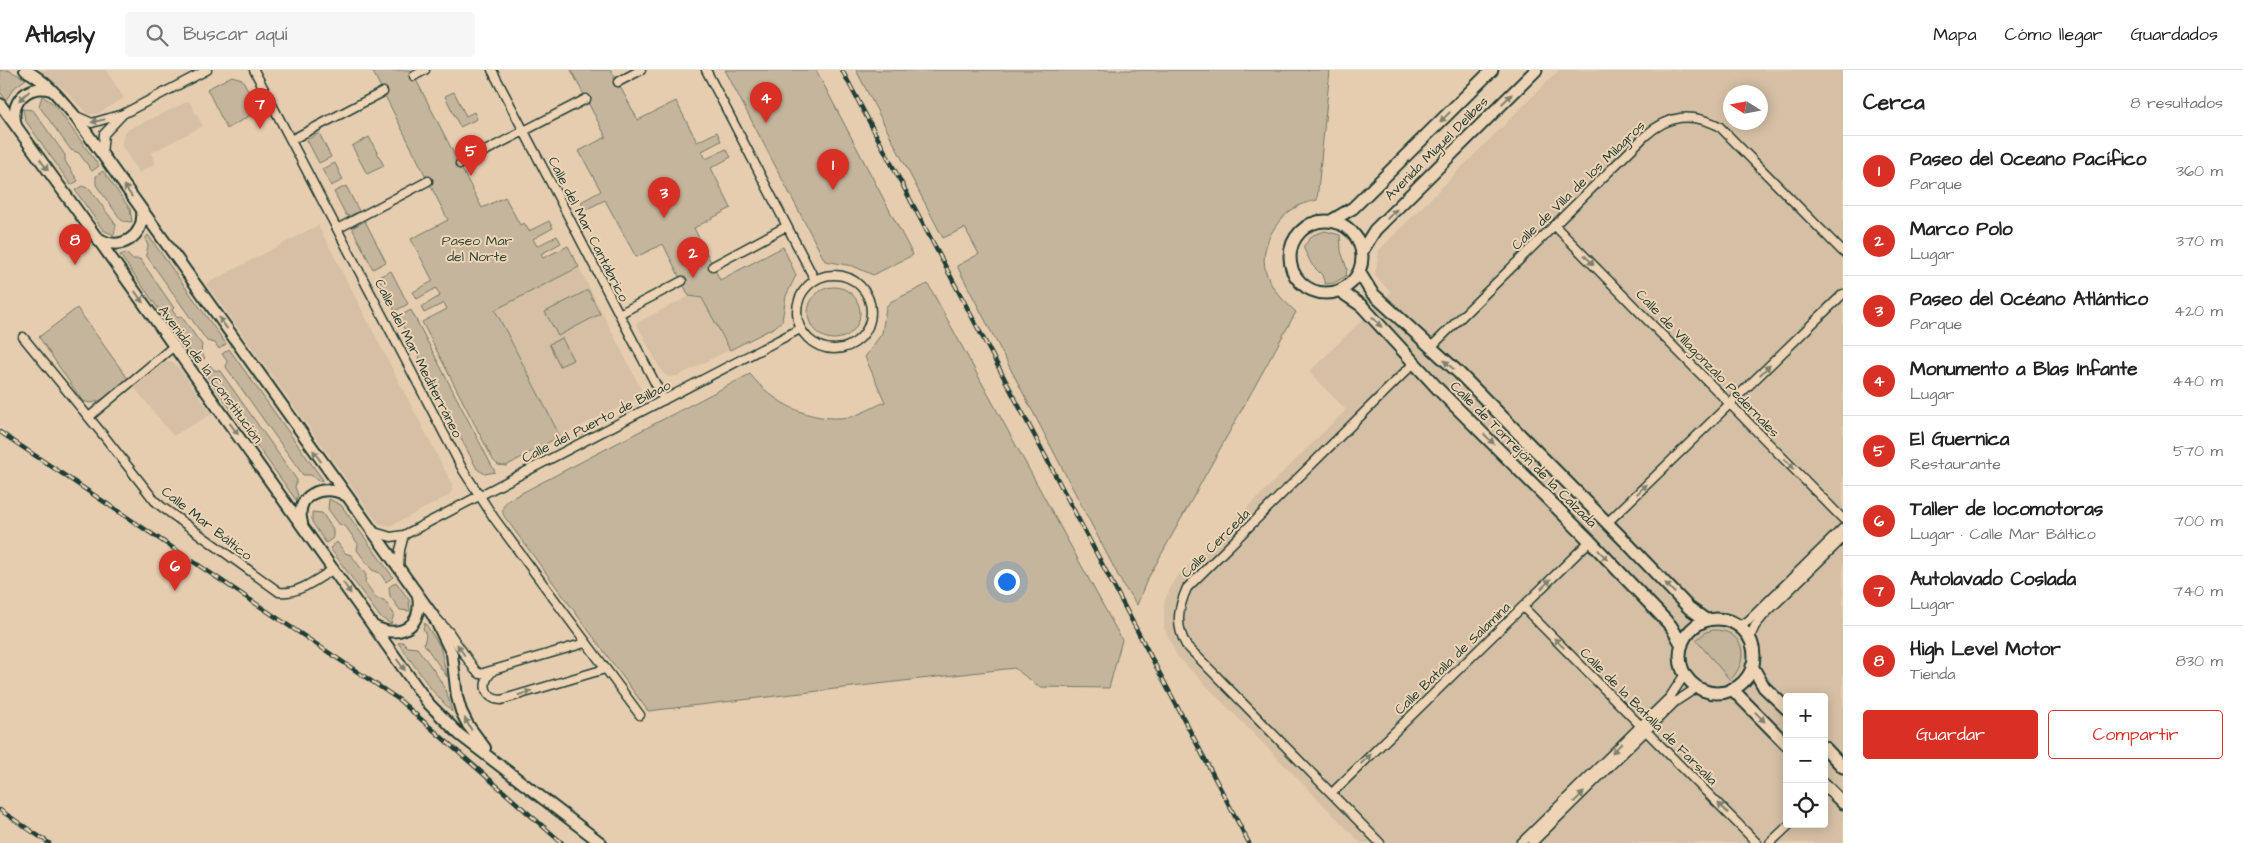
<!DOCTYPE html>
<html lang="es">
<meta charset="utf-8">
<style>
body{margin:0;font-family:"Architects Daughter",sans-serif;background:#f6f6f6;color:#222}
.controls{position:absolute;right:15px;bottom:15px;display:grid;overflow:hidden;border-radius:5px;box-shadow:0 2px 12px #0003}
.controls button{width:45px;height:45px;display:grid;place-items:center;padding:0;border:0;border-bottom:1px solid #e0e0e0;background:#fff;color:#222;font:25px sans-serif}
.compass{position:absolute;left:1723px;top:15px;width:45px;height:45px;border-radius:50%;background:#fff;box-shadow:0 2px 12px #0003;rotate:281deg}
.you{position:absolute;left:1006px;top:511px;width:18px;height:18px;margin:-12px;border:4px solid #fff;border-radius:50%;background:#1a73e8;box-shadow:0 0 0 8px #1a73e833}
.badge{display:grid;place-items:center;width:32px;height:32px;border-radius:50%;background:#d93025;color:#fff;font-size:16px;font-weight:700}
.pin{position:absolute;translate:-50% -41px;filter:drop-shadow(0 1px 2px #0008)}
.pin::after{content:'';position:absolute;top:26px;width:18px;height:15px;background:inherit;clip-path:polygon(0 0,100% 0,50% 100%)}
.list{margin:0;padding:0;list-style:none}
h2{display:flex;justify-content:space-between;align-items:center;height:65px;margin:0;padding:0 20px;font-size:21px}
h2 small{font-size:16px;font-weight:400;color:#767676}
.list li{display:grid;grid-template-columns:32px 1fr auto;gap:15px;align-items:center;box-sizing:border-box;height:70px;padding:0 20px;border-top:1px solid #e0e0e0}
.list b{display:block;font-size:19px;white-space:nowrap}
.list p{margin:0;font-size:16px;white-space:nowrap;color:#767676}
.list em{font-size:16px;font-style:normal;color:#767676}
.actions{display:flex;gap:10px;padding:15px 20px}
.actions a{flex:1;padding:11px 0;border:1px solid #d93025;border-radius:5px;text-align:center;font-size:18px;color:#d93025}
.actions .main{background:#d93025;color:#fff}
.icon{flex:none;width:28px;height:28px;fill:none;stroke:currentColor;stroke-width:2;stroke-linecap:round;stroke-linejoin:round}
.map{position:relative;flex:none;width:1843px;height:773px;overflow:hidden}
header{display:flex;align-items:center;gap:30px;box-sizing:border-box;height:70px;padding:0 25px;background:#fff;border-bottom:1px solid #e0e0e0}
header strong{font-size:24px}
nav{display:flex;gap:28px;margin-inline-start:auto;font-size:18px}
.search{width:350px;height:45px;background:#f6f6f6;display:flex;align-items:center;gap:12px;box-sizing:border-box;padding:0 18px;border-radius:5px;color:#767676;font-size:19px}
main{display:flex}
aside{flex:1;background:#fff}
.map>svg:first-child{display:block}
.built{fill:#d5c0a5;fill-rule:evenodd}
.green{fill:#c5b59c;stroke:#727968}
.lines{fill:none;stroke-linecap:round;stroke-linejoin:round}
.minor-casing{stroke:#1f3d34;stroke-width:11}
.tertiary-casing{stroke:#1f3d34;stroke-width:14}
.secondary-casing{stroke:#1f3d34;stroke-width:15}
.minor{stroke:#eed3b5;stroke-width:8}
.tertiary{stroke:#eed3b5;stroke-width:10}
.secondary{stroke:#eed3b5;stroke-width:11}
.rail-casing{stroke:#1f3d34;stroke-width:4.5}
.rail{stroke:#eed3b5;stroke-width:2.5;stroke-dasharray:8;stroke-linecap:butt}
.oneway{fill:#7c806e}
.labels{text-anchor:middle;stroke-width:4;stroke-linejoin:round;paint-order:stroke}
.street-label{font-size:14px;fill:#1f3d34;stroke:#eed3b5}
.park-label{font-size:14px;fill:#30493e;stroke:#eed3b5}
</style>
<header>
<strong>Atlasly</strong>
<div class="search"><svg class="icon" aria-label="search" viewBox="0 0 24 24"><circle cx="10" cy="10" r="6"/><path d="M15 15l6 6"/></svg>Buscar aquí</div>
<nav><a>Mapa</a><a>Cómo llegar</a><a>Guardados</a></nav>
</header>
<main>
<div class="map">
<svg width="1843" height="773" viewBox="0 0 1843 773">
<rect width="100%" height="100%" fill="#e6cdb0"/>
<filter id="ink" filterUnits="userSpaceOnUse"><feTurbulence type="fractalNoise" baseFrequency=".02" numOctaves="2"/><feDisplacementMap in="SourceGraphic" scale="10" xChannelSelector="R" yChannelSelector="G"/><feConvolveMatrix kernelMatrix="1 2 1 2 8 2 1 2 1" color-interpolation-filters="sRGB"/></filter>
<g filter="url(#ink)">
<path class="built" d="M37 0H106L124 28 97 44H87L65 20Z
M1559 0H1843V773H1361L1177 586 1164 558V532L1174 510 1346 340 1309 302 1391 222 1375 206 1379 180ZM1730 22H1760V52H1730ZM1787 627H1824V754H1787Z
M189 31 203 56 151 83 156 93 139 103 121 75 124 63 127 60Z
M318 155 452 414V421L448 426 391 456 380 454 375 449 206 214Z
M579 197 641 319 640 323 634 330 560 366 495 239Z
M689 226 702 227 729 280 678 306 669 307 662 302 636 253Z
M167 291 173 292 179 298 212 344 173 366 134 317 161 294Z"/>
<path class="green" d="M0 0H8L26 9 14 18 6 30 0 22Z
M372 0H411L482 138 505 127 520 155 524 153 529 161 549 151 553 158 533 169 537 176 557 166 561 173 541 184 543 188 568 176 579 197 495 240 560 366 506 396 498 395 493 390 422 252 447 239 444 233 424 243 421 237 440 226 436 218 417 229 413 222 433 211 411 169 448 150Z
M571 0H611L638 50 676 31 697 72 717 62 721 71 702 81 706 89 726 79 731 87 711 98 731 138 694 158 720 210 783 177 796 205 786 226 782 251 775 257 730 280 702 228 689 226 663 174 636 187 605 130 585 140 581 132 601 121 579 81 606 67Z
M725 0H816L913 185 873 205 853 196 825 191Z
M856 0H1330L1317 130C1310 132 1303 133 1298 136 1275 148 1257 180 1267 205 1272 220 1285 232 1296 242L1146 512 1137 535 1123 515 957 196 979 184 965 158 943 168Z
M232 6 242 9 259 40 227 59 207 19Z
M454 22 466 46 474 42 477 49 460 57 445 26Z
M42 26 54 34 99 96 92 101 79 83 71 80 39 36Z
M23 39 33 40 65 85V91L78 111 71 115 25 50Z
M319 63 331 87 319 93 307 70Z
M369 67 384 96 367 104 352 76Z
M335 93 343 110 331 116 322 99Z
M103 101 130 139 132 152 122 151 96 115V106Z
M82 116 90 119 116 155 114 165 103 160 75 120Z
M346 116 359 141 349 146 346 145 334 122Z
M365 151 386 192 373 199 353 160 354 157Z
M1325 161 1340 165 1341 181 1347 199 1346 206 1334 213 1325 214 1322 205 1312 195 1303 177 1313 165Z
M148 165 226 274 219 279 215 273 207 271 146 185 148 176 145 169Z
M126 183 132 189H140L174 238 172 240 178 248 181 246 202 275 201 282 205 288 198 294 120 185Z
M391 201 408 234 395 241 378 207Z
M928 214 1122 570 1109 618 1040 617 1014 598 648 641 504 446C501 439 503 434 510 429L750 304C773 333 810 353 849 347 860 345 873 337 885 332L865 287 882 263 886 237 890 232Z
M808 243a26 26 0 1 1 52 0a26 26 0 1 1-52 0Z
M588 220 600 244 558 266 545 242Z
M77 238 128 309C116 318 96 342 81 329L39 267Z
M411 240 495 402 485 404 477 399 398 247Z
M562 268 573 290 560 296 549 274Z
M229 279 323 410 318 411 311 405H303L226 297 227 291 222 284Z
M209 294 214 300 220 301 297 410 295 417 298 425 296 430 202 299Z
M329 429 341 435 393 507 386 512 380 503 372 500 357 480 358 474 346 457 339 454 328 439Z
M312 442 322 443 333 459V468L326 473 312 452Z
M337 472 345 483 351 485 366 505 365 512 376 528 384 530 394 544 391 554 380 547 330 478Z
M396 512 409 530 410 541 400 540 390 526 389 517Z
M425 553 440 576 447 607 424 574 426 565 423 558Z
M1713 560C1744 559 1751 590 1730 610L1696 570 1706 562Z
M403 572 408 577 417 578C433 599 447 615 452 642L432 620 398 573Z"/>
<g class="lines">
<g class="minor-casing">
<path id="minor" d="M254 0 463 400 494 448 640 645
M492 0 664 330
M706 0 815 210
M414 6 425 0
M618 12 641 0
M76 46 92 53 123 44 207 0
M291 70 383 22
M102 84 104 64 123 44
M460 94 586 29
M1554 155 1843 449
M337 159 428 111
M713 196 787 156
M797 242a37 37 0 1 1 74 0a37 37 0 1 1-74 0Z
M619 244 682 211
M23 267 104 366 155 431 162 437 279 522C298 525 318 508 334 499
M1430 278 1645 66C1669 45 1690 42 1719 56L1843 182
M89 347 174 276
M1607 453 1843 224
M374 462 391 467 404 465 800 259
M399 498 400 480 404 465
M1523 537 1757 773
M437 549 449 562 475 600 480 604 585 573
M1738 556 1748 551 1843 458
M1749 569 1755 556 1764 545 1843 468
M492 602C481 612 484 629 501 630L605 599
M1332 723 1590 471
M1380 773 1186 575C1175 555 1178 538 1187 518L1414 293
M1521 773 1670 627 1685 604
M1532 773 1675 632 1698 617
M1770 773 1790 754"/>
</g>
<g class="tertiary-casing">
<path id="tertiary" d="M25 0C46 11 59 27 74 45L434 547 452 584 457 627 461 641 468 655 485 678
M0 34 97 168 428 633 460 665 601 773
M16 55C9 32 28 13 51 20
M98 168C120 183 145 166 142 141
M302 453C294 425 323 413 345 425
M373 556C399 570 423 557 418 526"/>
</g>
<g class="secondary-casing">
<path id="secondary" d="M1331 151 1353 138 1492 0
M1290 187a36 36 0 1 1 72 0a36 36 0 1 1-72 0Z
M1362 181 1375 160 1536 0
M1359 202 1372 223 1459 303 1626 472 1689 538 1706 550
M1340 221 1362 236 1440 321 1590 471 1671 556 1682 575
M1680 586a37 37 0 1 1 74 0a37 37 0 1 1-74 0Z
M1752 596 1764 617 1787 639
M1732 619 1787 675
M1824 677 1843 697
M1824 714 1843 733"/>
</g>
<use href="#minor" class="minor"/>
<use href="#tertiary" class="tertiary"/>
<use href="#secondary" class="secondary"/>
<g class="rail-casing">
<path id="rail" d="M842 0 1249 773
M0 362 398 629 562 773
M0 740 49 773"/>
</g>
<use href="#rail" class="rail"/>
</g>
<defs><path id="oneway-solid" d="M-6-.8H1V-3.2L6.5 0L1 3.2V.8H-6Z" transform="scale(1.25)"/></defs>
<g class="oneway">
<use href="#oneway-solid" transform="translate(24 26) rotate(138)"/>
<use href="#oneway-solid" transform="translate(1507 29) rotate(-45)"/>
<use href="#oneway-solid" transform="translate(1445 47) rotate(135)"/>
<use href="#oneway-solid" transform="translate(98 51) rotate(167)"/>
<use href="#oneway-solid" transform="translate(44 95) rotate(54)"/>
<use href="#oneway-solid" transform="translate(128 121) rotate(-125)"/>
<use href="#oneway-solid" transform="translate(1392 144) rotate(-45)"/>
<use href="#oneway-solid" transform="translate(1589 190) rotate(46)"/>
<use href="#oneway-solid" transform="translate(139 227) rotate(55)"/>
<use href="#oneway-solid" transform="translate(1377 252) rotate(47)"/>
<use href="#oneway-solid" transform="translate(223 253) rotate(-125)"/>
<use href="#oneway-solid" transform="translate(1449 295) rotate(-138)"/>
<use href="#oneway-solid" transform="translate(1765 300) rotate(-44)"/>
<use href="#oneway-solid" transform="translate(234 359) rotate(54)"/>
<use href="#oneway-solid" transform="translate(1489 369) rotate(45)"/>
<use href="#oneway-solid" transform="translate(317 386) rotate(-125)"/>
<use href="#oneway-solid" transform="translate(1789 394) rotate(46)"/>
<use href="#oneway-solid" transform="translate(1642 419) rotate(-44)"/>
<use href="#oneway-solid" transform="translate(1603 485) rotate(46)"/>
<use href="#oneway-solid" transform="translate(1546 514) rotate(-45)"/>
<use href="#oneway-solid" transform="translate(347 518) rotate(56)"/>
<use href="#oneway-solid" transform="translate(1670 518) rotate(-133)"/>
<use href="#oneway-solid" transform="translate(1559 573) rotate(-135)"/>
<use href="#oneway-solid" transform="translate(461 580) rotate(-124)"/>
<use href="#oneway-solid" transform="translate(401 595) rotate(54)"/>
<use href="#oneway-solid" transform="translate(525 623) rotate(-17)"/>
<use href="#oneway-solid" transform="translate(1760 647) rotate(46)"/>
<use href="#oneway-solid" transform="translate(468 654) rotate(-120)"/>
<use href="#oneway-solid" transform="translate(1617 678) rotate(135)"/>
<use href="#oneway-solid" transform="translate(1366 689) rotate(-44)"/>
<use href="#oneway-solid" transform="translate(1579 727) rotate(-44)"/>
<use href="#oneway-solid" transform="translate(1723 738) rotate(-135)"/>
</g>
</g>
<g class="labels">
<g class="street-label">
<text transform="translate(1436 78) rotate(-45)" y="5">Avenida Miguel Delibes</text>
<text transform="translate(1578 115) rotate(-44)" y="5">Calle de Villa de los Milagros</text>
<text transform="translate(589 159) rotate(63)" y="5">Calle del Mar Cantábrico</text>
<text transform="translate(419 288) rotate(63)" y="5">Calle del Mar Mediterráneo</text>
<text transform="translate(1708 293) rotate(46)" y="5">Calle de Villagonzalo Pedernales</text>
<text transform="translate(211 304) rotate(54)" y="5">Avenida de la Constitución</text>
<text transform="translate(596 351) rotate(-27)" y="5">Calle del Puerto de Bilbao</text>
<text transform="translate(1524 384) rotate(45)" y="5">Calle de Torrejón de la Calzada</text>
<text transform="translate(207 453) rotate(38)" y="5">Calle Mar Báltico</text>
<text transform="translate(1215 473) rotate(-45)" y="5">Calle Cerceda</text>
<text transform="translate(1452 588) rotate(-44)" y="5">Calle Batalla de Salamina</text>
<text transform="translate(1649 646) rotate(45)" y="5">Calle de la Batalla de Farsalia</text>
</g>
<g class="park-label">
<text x="477" y="175">Paseo Mar<tspan x="477" dy="16">del Norte</tspan></text>
</g>
</g>
</svg>
<div class="controls">
<button>+</button>
<button>−</button>
<button><svg class="icon" aria-label="locate" viewBox="0 0 24 24"><circle cx="12" cy="12" r="6"/><path d="M12 2v4M12 18v4M2 12h4M18 12h4"/></svg></button>
</div>
<svg class="compass" viewBox="-18 -18 36 36"><path d="M0-13l5 13h-10z" fill="#e53935"/><path d="M0 13l5-13h-10z" fill="#767676"/></svg>
<div class="you"></div>
<div class="pin badge" style="left:833px;top:120px">1</div>
<div class="pin badge" style="left:693px;top:208px">2</div>
<div class="pin badge" style="left:664px;top:148px">3</div>
<div class="pin badge" style="left:766px;top:53px">4</div>
<div class="pin badge" style="left:471px;top:106px">5</div>
<div class="pin badge" style="left:175px;top:521px">6</div>
<div class="pin badge" style="left:260px;top:59px">7</div>
<div class="pin badge" style="left:75px;top:195px">8</div>
</div>
<aside>
<h2>Cerca<small>8 resultados</small></h2>
<ul class="list">
<li><span class="badge">1</span><div><b>Paseo del Oceano Pacífico</b><p>Parque</p></div><em>360 m</em></li>
<li><span class="badge">2</span><div><b>Marco Polo</b><p>Lugar</p></div><em>370 m</em></li>
<li><span class="badge">3</span><div><b>Paseo del Océano Atlántico</b><p>Parque</p></div><em>420 m</em></li>
<li><span class="badge">4</span><div><b>Monumento a Blas Infante</b><p>Lugar</p></div><em>440 m</em></li>
<li><span class="badge">5</span><div><b>El Guernica</b><p>Restaurante</p></div><em>570 m</em></li>
<li><span class="badge">6</span><div><b>Taller de locomotoras</b><p>Lugar · Calle Mar Báltico</p></div><em>700 m</em></li>
<li><span class="badge">7</span><div><b>Autolavado Coslada</b><p>Lugar</p></div><em>740 m</em></li>
<li><span class="badge">8</span><div><b>High Level Motor</b><p>Tienda</p></div><em>830 m</em></li>
</ul>
<div class="actions"><a class="main">Guardar</a><a>Compartir</a></div>
</aside>
</main>
